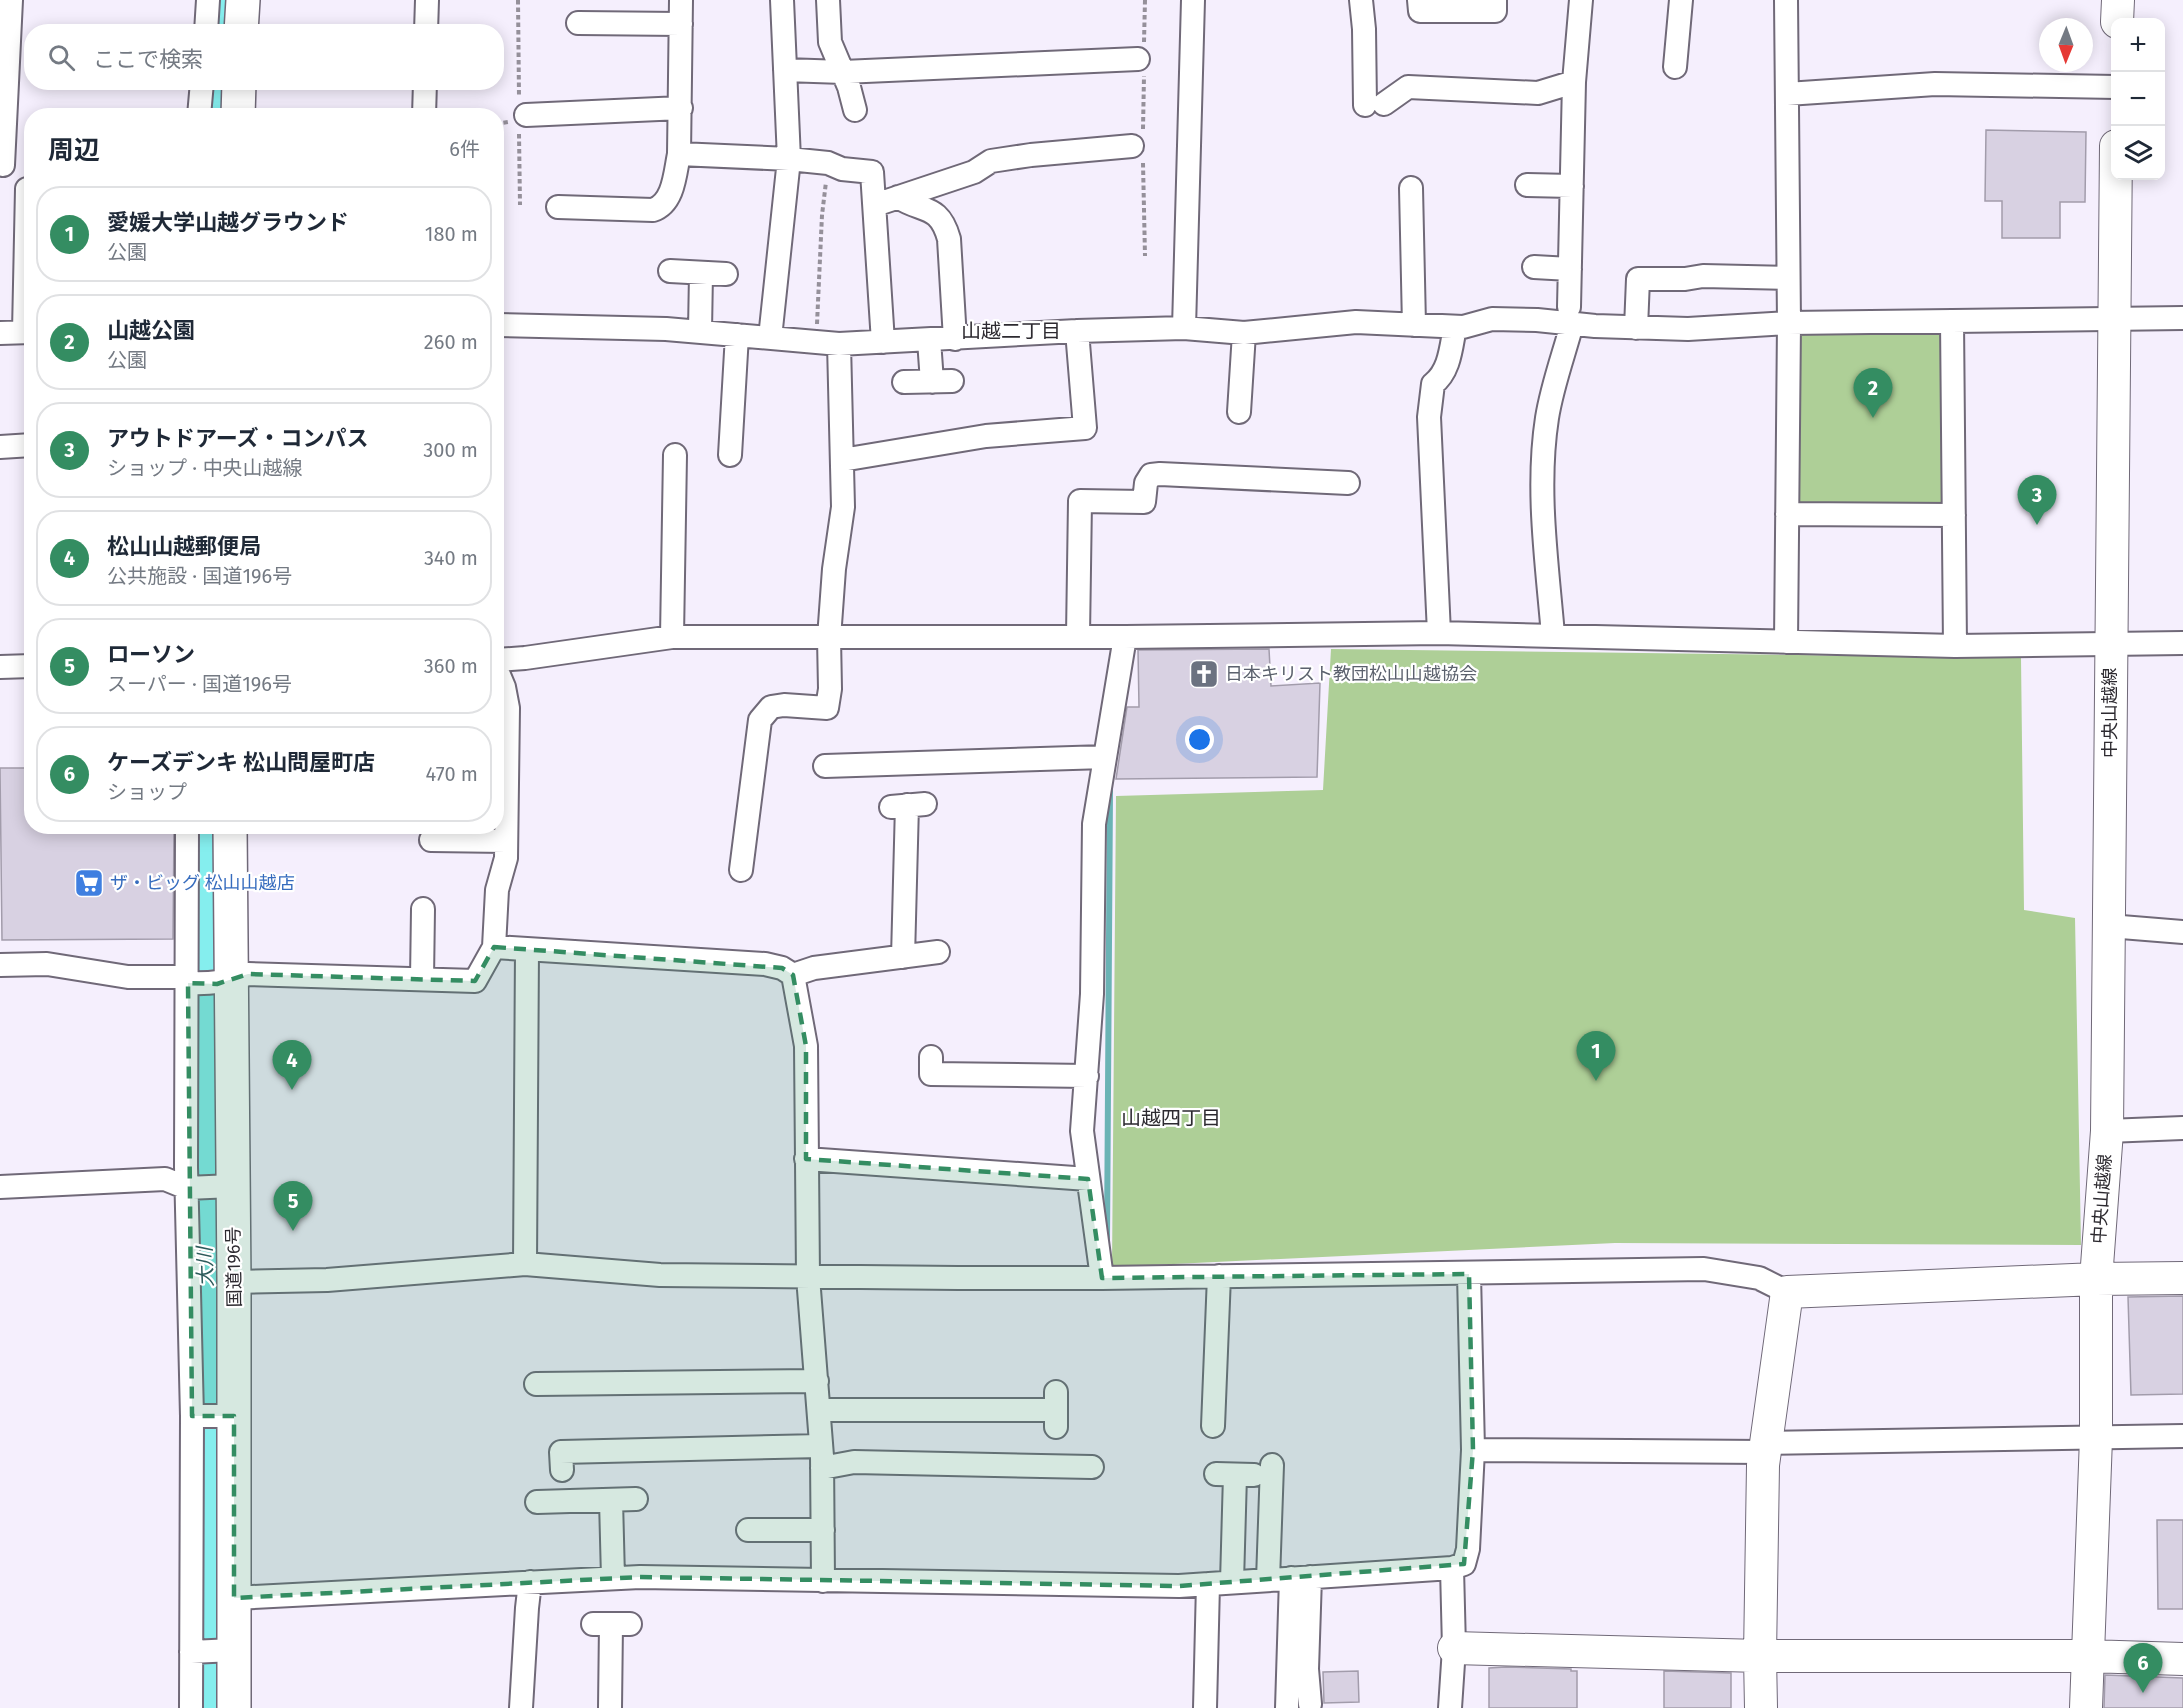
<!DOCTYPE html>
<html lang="ja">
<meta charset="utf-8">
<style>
body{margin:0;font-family:"Fira Sans","Noto Sans JP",sans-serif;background:#f2f2f3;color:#1f2937}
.controls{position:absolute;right:18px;top:18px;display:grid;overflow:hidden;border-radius:12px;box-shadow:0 3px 15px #0003}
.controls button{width:54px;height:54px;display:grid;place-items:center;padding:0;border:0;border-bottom:2px solid #e0e1e3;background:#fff;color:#1f2937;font:30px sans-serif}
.compass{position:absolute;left:2039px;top:18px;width:54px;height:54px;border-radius:50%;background:#fff;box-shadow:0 3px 15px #0003;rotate:181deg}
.you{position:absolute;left:1200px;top:740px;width:21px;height:21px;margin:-15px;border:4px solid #fff;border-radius:50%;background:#1a73e8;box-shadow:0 0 0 9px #1a73e833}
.badge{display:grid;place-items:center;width:39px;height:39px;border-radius:50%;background:#348d62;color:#fff;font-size:20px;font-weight:700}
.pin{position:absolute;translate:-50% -50px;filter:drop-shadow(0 2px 3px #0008)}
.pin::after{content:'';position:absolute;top:32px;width:21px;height:18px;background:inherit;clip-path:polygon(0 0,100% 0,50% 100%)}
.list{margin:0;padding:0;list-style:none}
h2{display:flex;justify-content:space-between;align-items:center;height:78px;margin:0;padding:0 24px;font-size:26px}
h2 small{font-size:20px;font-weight:400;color:#747a83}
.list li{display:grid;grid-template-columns:39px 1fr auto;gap:18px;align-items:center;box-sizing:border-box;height:96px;margin:0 12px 12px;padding:0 12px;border:2px solid #e0e1e3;border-radius:24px}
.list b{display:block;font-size:22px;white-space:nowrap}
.list p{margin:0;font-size:20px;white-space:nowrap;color:#747a83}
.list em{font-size:20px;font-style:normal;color:#747a83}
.icon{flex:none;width:33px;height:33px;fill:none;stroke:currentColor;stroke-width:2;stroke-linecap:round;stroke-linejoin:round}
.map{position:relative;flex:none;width:2183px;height:1708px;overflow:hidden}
.search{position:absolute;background:#fff;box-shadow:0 3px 15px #0003;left:24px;top:24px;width:480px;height:66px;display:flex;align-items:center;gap:15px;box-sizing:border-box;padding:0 21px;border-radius:24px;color:#747a83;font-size:22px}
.panel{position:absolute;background:#fff;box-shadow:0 3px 15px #0003;left:24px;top:108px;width:480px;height:726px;border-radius:24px}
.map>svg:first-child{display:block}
.green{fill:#aecf97}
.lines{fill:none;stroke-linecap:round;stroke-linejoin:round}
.stream{stroke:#6bb3b5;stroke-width:6}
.river{stroke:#85eeee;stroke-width:34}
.building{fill:#d8d1e2;stroke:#a29cab;stroke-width:1.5}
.street-casing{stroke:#706978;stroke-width:26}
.secondary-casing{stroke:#706978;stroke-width:34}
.highway-casing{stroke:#706978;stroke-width:36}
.path{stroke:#95909a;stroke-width:4;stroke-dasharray:4.5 3;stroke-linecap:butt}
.street{stroke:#fff;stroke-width:22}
.secondary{stroke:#fff;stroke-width:32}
.highway{stroke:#fff;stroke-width:33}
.marked{fill:#348d62;fill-opacity:0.2;stroke:#348d62;stroke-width:4.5;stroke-dasharray:12 8;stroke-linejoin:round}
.labels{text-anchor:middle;stroke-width:4.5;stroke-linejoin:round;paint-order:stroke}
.worship-label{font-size:18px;fill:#5b616d;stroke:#fff;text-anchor:start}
.street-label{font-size:18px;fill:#2d2a30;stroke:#fff}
.shop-label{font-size:18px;fill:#366cbe;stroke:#fff;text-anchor:start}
.neighbourhood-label{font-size:20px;fill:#2d2a30;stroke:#fff}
.water-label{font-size:20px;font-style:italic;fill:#2c5a5a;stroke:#fff}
</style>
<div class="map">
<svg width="2183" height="1708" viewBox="0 0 2183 1708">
<rect width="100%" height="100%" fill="#f5effd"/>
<path class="green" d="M1946 328 1948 509 1798 508 1799 329Z
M1331 649 2021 658 2024 910 2075 918 2081 1245 1615 1243 1112 1267 1116 796 1323 790Z"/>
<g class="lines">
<path class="stream" d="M1107 1240 1110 791"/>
<path class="river" d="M219 32 221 0
M215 116 216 82
M206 826 203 1205 209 1388 207 1549 210 1620 209 1708"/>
</g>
<path class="building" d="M1986 130 2086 132 2085 202H2060V238H2002V201H1985Z
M1269 649 1271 686 1320 683 1317 777 1116 779 1127 707H1139L1138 650Z
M0 768H32V826H174L173 939 2 940Z
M2183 1296V1394L2131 1395 2128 1297Z
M2157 1520H2183V1609H2158Z
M1506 1667 1571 1669V1671H1577V1708H1489V1668Z
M1358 1671 1359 1702 1324 1703 1323 1672Z
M1664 1671 1731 1673V1708H1664Z
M2105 1675 2183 1678V1708H2104Z"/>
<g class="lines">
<g class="street-casing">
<path id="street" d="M828 0 830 42 849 87 855 110
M1361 0 1364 29 1365 105
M1419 0 1420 11H1495V0
M1786 0 1789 323 1786 642
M578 23 681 24
M206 32 208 0
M426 32 427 0
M1675 67 1681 0
M785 70 843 72 1138 59
M1787 94 1935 84 2116 87
M1384 104 1408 87 1538 93 1574 82
M526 115 681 108
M199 116 202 82
M424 116 425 82
M679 154 789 159 828 163 842 169 872 172 883 342
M3 165 11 0
M1527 185 1572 186
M1411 188 1414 325
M898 197C922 213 939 203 949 239L955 339
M875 205 974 172 991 161 1031 155 1132 146
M558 207 653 210C674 203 675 173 679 154L681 0
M1534 267 1570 269
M670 271 726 274
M1569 307 1574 82 1581 0
M1952 321 1955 646
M496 325 666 329 839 344 1077 331 1184 328 1244 333 1356 322 1463 327 1492 319 1537 320 1595 326 1688 329 1789 323 2183 318
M1184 328 1193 0
M1636 328 1638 279H1685L1703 276 1788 278
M700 331 701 273
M24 332 27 189
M0 333 32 332
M770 338 789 159 782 0
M929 340 932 382
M904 382 952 381
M1239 412 1244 333
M0 447 32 445
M730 455 737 335
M842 460 986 436 1085 428 1077 331
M1787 514 1954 515
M1439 633 1429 417 1433 384C1450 371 1451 347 1455 327
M1553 635C1547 563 1536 489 1547 418 1552 386 1564 354 1572 324
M1078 636 1080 501 1144 502 1146 483 1151 475 1160 474 1348 483
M672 637 675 455
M496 660 525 658 672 637H1125L1439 633 1955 646 2183 643
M0 667 32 666
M825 766 1105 757
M891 807 925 804
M187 826 186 1167 192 1416 191 1708
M431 840 506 841
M741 870 760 720 771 707 784 705 827 708 830 689 829 638 834 569 843 507 839 344
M2109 926 2183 932
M494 947 497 890 506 858 508 708 504 687 496 668
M903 957 907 805
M0 965 47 964 128 977H188
M793 975 814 968 938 952
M422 979 423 909
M188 983C211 984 227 982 248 974L475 981 494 947 765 964 782 968 793 975 806 1046 808 1277 822 1456 823 1581
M931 1057V1074L1087 1076
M2107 1131 2183 1128
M806 1159 1088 1179
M0 1187 165 1179 187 1188 232 1186
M525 1264 527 949
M1102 1278 1082 1131 1092 994 1094 824 1125 637
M234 1282 327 1280 525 1264 660 1275 958 1278H1102L1704 1269 1759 1278 1787 1292
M536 1384 817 1381
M1056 1392V1427
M819 1410H1056
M192 1416H234
M1213 1426 1219 1276
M1766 1443 2183 1436
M1473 1450 1765 1452
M822 1468 854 1462 1092 1467
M562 1470 561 1452 821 1446
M1216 1474 1254 1475
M611 1500 613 1578
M537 1502 636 1499
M748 1530H823
M1452 1568 1464 1564 1468 1549 1473 1450 1469 1274
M1268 1580 1272 1465
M1232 1582 1235 1475
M234 1598 640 1577 1179 1586 1452 1568 1454 1648 1450 1708
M593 1624H630
M191 1652 233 1650
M1310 1704 1307 1669 1310 1577
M521 1708 527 1608 530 1582
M610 1708 611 1624
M1205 1708 1208 1584
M1287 1708 1291 1578"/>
</g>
<g class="secondary-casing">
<path id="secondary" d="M2117 22 2118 0
M1454 1648 1760 1656H2087L2183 1659
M1761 1708 1760 1656 1763 1465 1787 1292 2096 1279 2183 1278
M2086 1708 2096 1438V1279L2107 1131 2116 146"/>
</g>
<g class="highway-casing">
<path id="highway" d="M241 32 243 0
M238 116 239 82
M230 826 234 1282V1708"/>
</g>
<path class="path" d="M518 0 519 97
M1144 42 1145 0
M496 124 508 122
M1143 129 1144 76
M519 134 520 205
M1143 163 1145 256
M817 324 822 215 826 182"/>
<use href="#street" class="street"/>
<use href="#secondary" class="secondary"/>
<use href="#highway" class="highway"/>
</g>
<path class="marked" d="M494 947 782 968 793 975 806 1046V1159L1088 1179 1102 1278 1469 1274 1473 1450 1464 1564 1179 1586 640 1577 234 1598V1416H192L188 983 217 984 248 974 475 981Z"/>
<defs>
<g id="church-square" transform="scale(1.5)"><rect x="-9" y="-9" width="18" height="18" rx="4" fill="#6b7280" stroke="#fff"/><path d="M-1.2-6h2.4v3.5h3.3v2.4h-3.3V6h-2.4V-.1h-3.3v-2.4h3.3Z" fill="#fff"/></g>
<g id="supermarket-square" transform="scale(1.5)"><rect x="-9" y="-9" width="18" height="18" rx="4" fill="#3f7fe0" stroke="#fff"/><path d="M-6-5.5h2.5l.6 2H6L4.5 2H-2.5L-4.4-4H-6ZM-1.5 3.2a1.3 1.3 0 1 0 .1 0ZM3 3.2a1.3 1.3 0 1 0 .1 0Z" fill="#fff"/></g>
</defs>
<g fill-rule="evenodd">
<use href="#church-square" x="1204" y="674"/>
<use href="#supermarket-square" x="89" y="883"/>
</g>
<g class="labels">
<g class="worship-label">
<text x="1225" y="680">日本キリスト教団松山山越協会</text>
</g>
<g class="street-label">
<text transform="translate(2110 713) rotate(-90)" y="6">中央山越線</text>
<text transform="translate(2102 1199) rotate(-86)" y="6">中央山越線</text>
<text transform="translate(234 1267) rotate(-91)" y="6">国道196号</text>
</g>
<g class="shop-label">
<text x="110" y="889">ザ・ビッグ 松山山越店</text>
</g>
<g class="neighbourhood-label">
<text x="1011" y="338">山越二丁目</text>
<text x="1171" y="1125">山越四丁目</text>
</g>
<g class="water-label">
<text transform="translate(205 1267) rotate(-92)" y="7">大川</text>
</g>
</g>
</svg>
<div class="controls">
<button>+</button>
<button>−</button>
<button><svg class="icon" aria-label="layers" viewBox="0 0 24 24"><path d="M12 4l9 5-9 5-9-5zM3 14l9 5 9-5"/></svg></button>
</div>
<svg class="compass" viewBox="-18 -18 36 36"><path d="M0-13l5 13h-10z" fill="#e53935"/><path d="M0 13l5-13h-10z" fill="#747a83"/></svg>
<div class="you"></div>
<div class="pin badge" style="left:1596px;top:1081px">1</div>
<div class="pin badge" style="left:1873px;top:418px">2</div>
<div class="pin badge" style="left:2037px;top:525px">3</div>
<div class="pin badge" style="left:292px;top:1090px">4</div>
<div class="pin badge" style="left:293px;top:1231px">5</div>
<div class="pin badge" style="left:2143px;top:1693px">6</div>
<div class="search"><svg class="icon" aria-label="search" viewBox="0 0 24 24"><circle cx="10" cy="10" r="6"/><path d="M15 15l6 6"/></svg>ここで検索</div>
<section class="panel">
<h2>周辺<small>6件</small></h2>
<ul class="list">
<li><span class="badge">1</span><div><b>愛媛大学山越グラウンド</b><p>公園</p></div><em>180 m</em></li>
<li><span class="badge">2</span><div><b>山越公園</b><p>公園</p></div><em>260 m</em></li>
<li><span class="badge">3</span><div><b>アウトドアーズ・コンパス</b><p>ショップ · 中央山越線</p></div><em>300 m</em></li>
<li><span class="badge">4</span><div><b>松山山越郵便局</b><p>公共施設 · 国道196号</p></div><em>340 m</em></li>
<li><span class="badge">5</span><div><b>ローソン</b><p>スーパー · 国道196号</p></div><em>360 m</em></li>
<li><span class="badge">6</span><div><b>ケーズデンキ 松山問屋町店</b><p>ショップ</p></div><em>470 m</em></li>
</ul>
</section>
</div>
